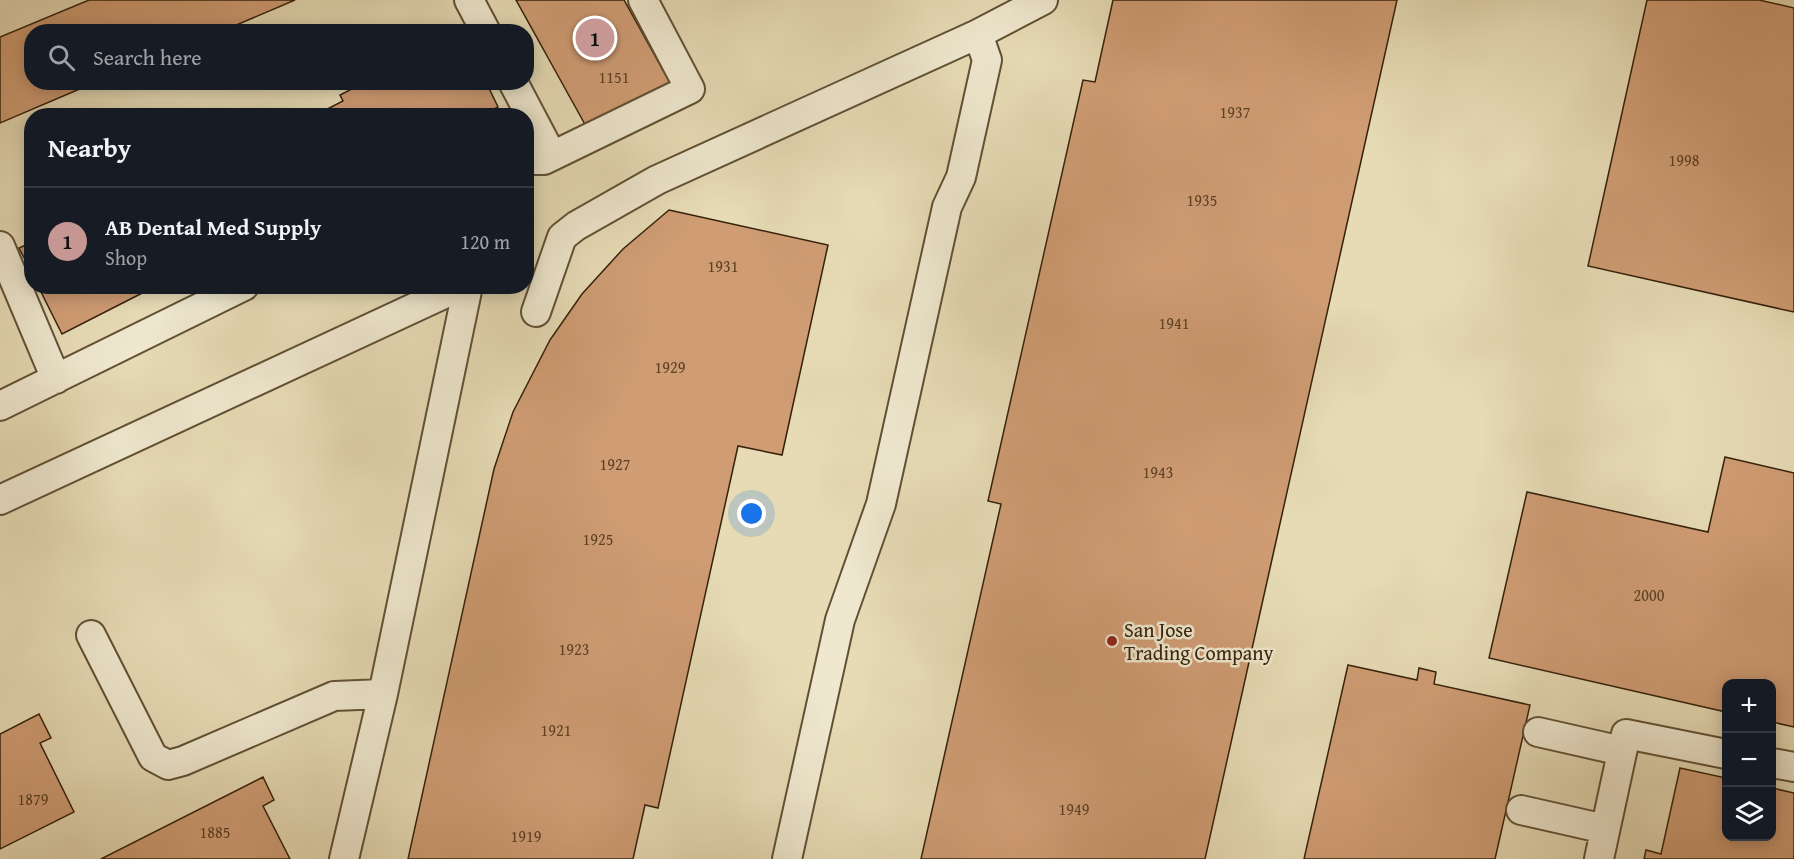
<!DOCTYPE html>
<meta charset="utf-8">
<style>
body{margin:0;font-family:"Gentium Book Plus",serif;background:#20242c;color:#f1f3f6}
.controls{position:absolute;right:18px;bottom:18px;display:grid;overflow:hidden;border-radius:12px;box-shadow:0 3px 15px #0003}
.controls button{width:54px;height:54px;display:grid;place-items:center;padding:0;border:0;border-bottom:2px solid #363941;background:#171b24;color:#f1f3f6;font:30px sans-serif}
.you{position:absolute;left:752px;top:514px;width:21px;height:21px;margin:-15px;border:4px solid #fff;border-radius:50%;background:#1a73e8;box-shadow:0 0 0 9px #1a73e833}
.badge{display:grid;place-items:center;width:39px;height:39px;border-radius:50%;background:#c59692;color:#111;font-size:20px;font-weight:700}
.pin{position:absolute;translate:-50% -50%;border:3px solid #fff;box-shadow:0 2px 6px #0006}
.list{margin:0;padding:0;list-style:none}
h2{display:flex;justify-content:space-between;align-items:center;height:78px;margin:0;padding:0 24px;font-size:26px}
h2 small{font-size:20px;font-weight:400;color:#9ea1a6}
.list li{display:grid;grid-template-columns:39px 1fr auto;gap:18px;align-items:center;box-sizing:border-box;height:108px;padding:0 24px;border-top:2px solid #363941}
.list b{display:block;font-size:22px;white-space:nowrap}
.list p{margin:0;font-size:20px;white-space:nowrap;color:#9ea1a6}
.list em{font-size:20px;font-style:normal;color:#9ea1a6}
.icon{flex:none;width:33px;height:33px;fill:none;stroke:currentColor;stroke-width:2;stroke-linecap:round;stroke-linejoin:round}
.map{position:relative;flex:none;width:1794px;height:859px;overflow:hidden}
.search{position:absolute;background:#171b24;box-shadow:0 3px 15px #0003;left:24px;top:24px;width:510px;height:66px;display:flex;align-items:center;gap:15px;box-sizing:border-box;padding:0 21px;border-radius:24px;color:#9ea1a6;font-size:22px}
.panel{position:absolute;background:#171b24;box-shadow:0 3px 15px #0003;left:24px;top:108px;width:510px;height:186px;border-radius:24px}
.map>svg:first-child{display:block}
.building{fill:#cf9c74;stroke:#35210a;stroke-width:1.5}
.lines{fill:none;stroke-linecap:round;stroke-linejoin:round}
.minor-casing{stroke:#615035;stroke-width:32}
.minor{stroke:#efe8cf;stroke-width:28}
.poi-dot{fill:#8f2418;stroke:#efe8cf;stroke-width:2}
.labels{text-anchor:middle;stroke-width:5;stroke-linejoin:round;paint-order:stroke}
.number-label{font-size:16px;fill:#5c4024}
.poi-label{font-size:20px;fill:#35210a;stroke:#efe8cf;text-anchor:start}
</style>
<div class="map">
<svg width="1794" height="859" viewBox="0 0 1794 859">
<rect width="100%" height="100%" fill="#e6dbb5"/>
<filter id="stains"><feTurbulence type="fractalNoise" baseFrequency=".00333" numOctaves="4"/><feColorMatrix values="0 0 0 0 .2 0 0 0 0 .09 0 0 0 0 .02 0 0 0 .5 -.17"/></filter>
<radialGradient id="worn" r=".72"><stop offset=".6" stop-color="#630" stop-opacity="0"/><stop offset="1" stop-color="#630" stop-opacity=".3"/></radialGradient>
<path class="building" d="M89 0H295L220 32H32V82H96L0 123V37Z
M516 0H624L670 83 587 128Z
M1113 0H1397L1205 859H921L1001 504 988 501 1083 80 1095 82Z
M1647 0H1759L1794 8V312L1588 266Z
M365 82H486L498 107 481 116H314L343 101 340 95Z
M669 210 828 245 782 455 738 446 658 808 645 805 633 859H408L494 469 513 412 550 340 582 294 623 249Z
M32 242V273L19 248Z
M38 286H156L62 334Z
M1725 457 1794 473V727L1772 722V684H1726V712L1489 658 1527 492 1708 532Z
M1348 665 1417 680 1419 668 1436 672 1434 684 1530 705 1495 859H1304Z
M39 714 51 738 40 743 74 812 0 849V734Z
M1680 768 1726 778V836H1772V788L1794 793V859H1644L1646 850 1661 854Z
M263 777 274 800 263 806 290 859H101Z"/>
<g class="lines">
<g class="minor-casing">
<path id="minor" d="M469 0 486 32
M513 82 552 156
M526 160H544L690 89 643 0
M0 246 56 379
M536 312 562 237 576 226 657 180 978 34
M0 406 244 286
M0 500 461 286
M91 635 153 757 168 765 183 761 334 696 383 694
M1538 732 1622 751
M1772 763 1794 767
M1521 810 1605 829
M344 859 383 694 468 286
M787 859 840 620 881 504 947 207 961 177 987 60 978 34 1043 0
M1599 859 1626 734 1726 754"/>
</g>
<use href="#minor" class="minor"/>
</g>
<circle class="poi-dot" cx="1112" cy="641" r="6"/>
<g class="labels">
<g class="number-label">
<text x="614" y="83">1151</text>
<text x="1235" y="118">1937</text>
<text x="1684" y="166">1998</text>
<text x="1202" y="206">1935</text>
<text x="723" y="272">1931</text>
<text x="1174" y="329">1941</text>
<text x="670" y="373">1929</text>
<text x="615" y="470">1927</text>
<text x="1158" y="478">1943</text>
<text x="598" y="545">1925</text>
<text x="1649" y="601">2000</text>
<text x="574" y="655">1923</text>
<text x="556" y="736">1921</text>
<text x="33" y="805">1879</text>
<text x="1074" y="815">1949</text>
<text x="215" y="838">1885</text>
<text x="526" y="842">1919</text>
</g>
<g class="poi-label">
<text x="1124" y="637">San Jose<tspan x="1124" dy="23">Trading Company</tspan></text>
</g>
</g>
<rect width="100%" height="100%" filter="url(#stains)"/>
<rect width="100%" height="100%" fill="url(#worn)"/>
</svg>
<div class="controls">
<button>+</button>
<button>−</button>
<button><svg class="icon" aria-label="layers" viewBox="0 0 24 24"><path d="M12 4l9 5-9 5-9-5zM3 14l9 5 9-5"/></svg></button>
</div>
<div class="you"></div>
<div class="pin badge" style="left:595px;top:38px">1</div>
<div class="search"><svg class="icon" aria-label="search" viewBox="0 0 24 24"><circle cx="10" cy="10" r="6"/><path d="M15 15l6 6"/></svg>Search here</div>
<section class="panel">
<h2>Nearby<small></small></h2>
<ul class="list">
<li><span class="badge">1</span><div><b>AB Dental Med Supply</b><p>Shop</p></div><em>120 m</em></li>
</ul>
</section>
</div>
